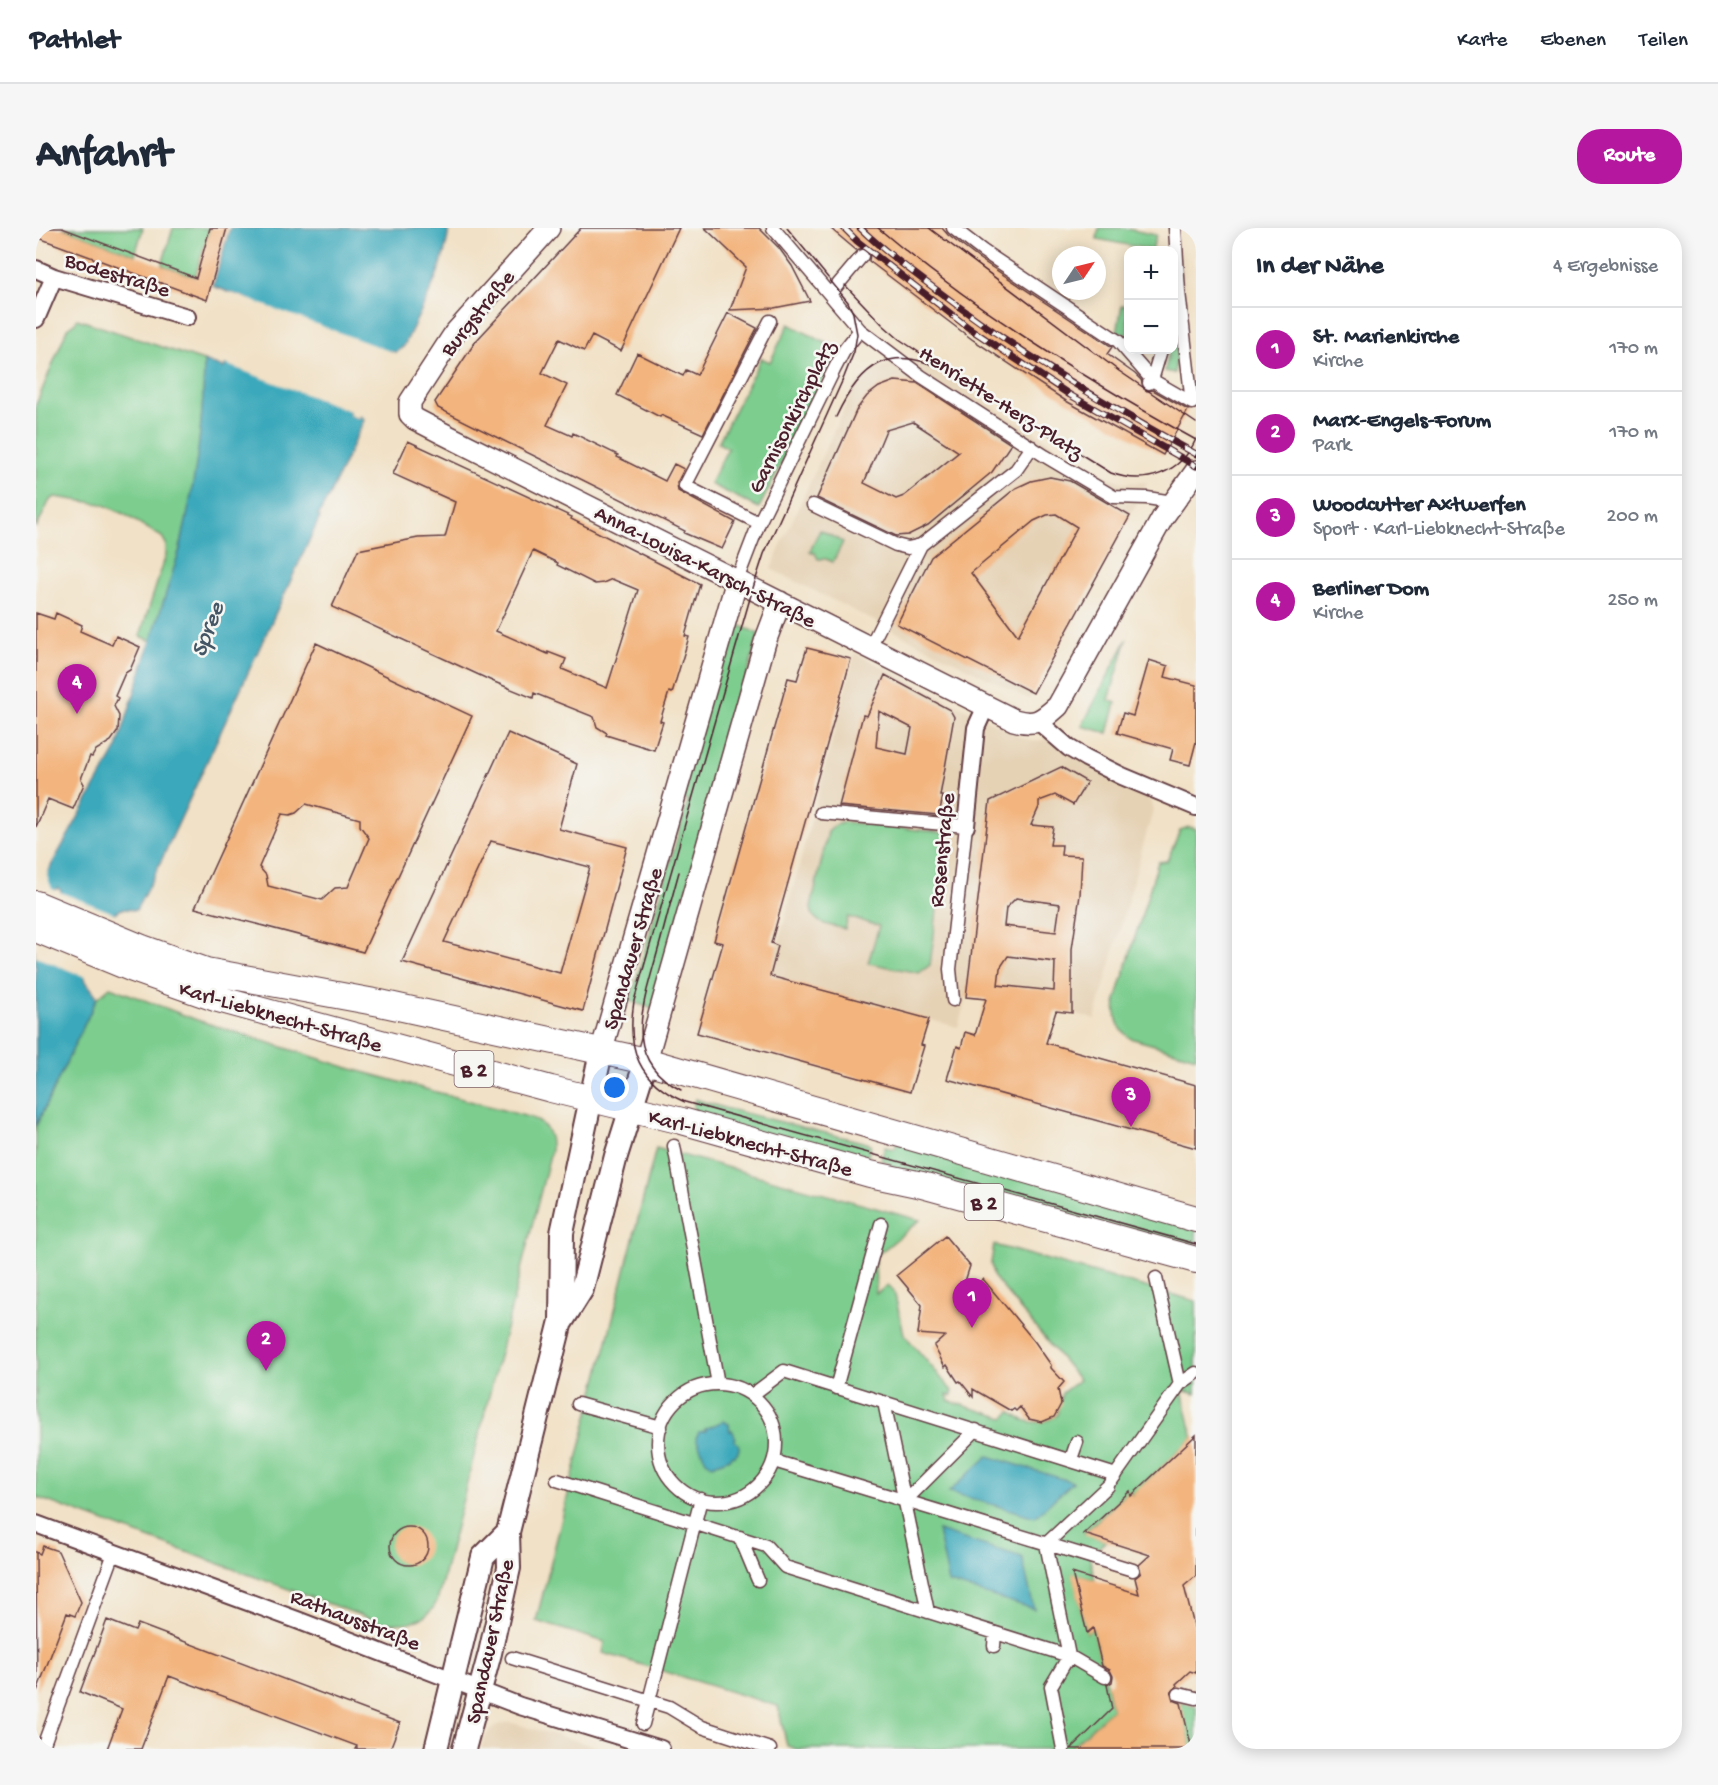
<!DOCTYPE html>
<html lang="de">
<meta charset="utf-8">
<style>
body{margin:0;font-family:"Gochi Hand",sans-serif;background:#f6f6f7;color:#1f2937}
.controls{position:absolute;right:18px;top:18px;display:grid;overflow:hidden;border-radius:12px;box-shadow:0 3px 15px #0003}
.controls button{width:54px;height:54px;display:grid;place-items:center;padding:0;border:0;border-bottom:2px solid #e0e1e3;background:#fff;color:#1f2937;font:30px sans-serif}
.compass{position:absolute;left:1016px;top:18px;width:54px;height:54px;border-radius:50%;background:#fff;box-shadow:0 3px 15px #0003;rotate:55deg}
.you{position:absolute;left:579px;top:860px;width:21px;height:21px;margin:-15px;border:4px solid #fff;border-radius:50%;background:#1a73e8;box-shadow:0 0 0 9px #1a73e833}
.badge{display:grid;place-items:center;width:39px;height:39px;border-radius:50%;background:#b5179e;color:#fff;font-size:20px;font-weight:700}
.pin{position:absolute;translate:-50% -50px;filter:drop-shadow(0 2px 3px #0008)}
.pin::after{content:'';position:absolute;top:32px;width:21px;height:18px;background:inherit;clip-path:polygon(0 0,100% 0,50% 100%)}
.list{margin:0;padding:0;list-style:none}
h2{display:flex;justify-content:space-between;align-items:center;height:78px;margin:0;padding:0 24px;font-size:26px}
h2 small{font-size:20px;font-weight:400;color:#747a83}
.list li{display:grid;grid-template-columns:39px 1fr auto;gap:18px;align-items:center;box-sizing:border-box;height:84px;padding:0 24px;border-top:2px solid #e0e1e3}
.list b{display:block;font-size:22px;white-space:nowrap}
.list p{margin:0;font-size:20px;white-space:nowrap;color:#747a83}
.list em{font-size:20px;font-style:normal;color:#747a83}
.map{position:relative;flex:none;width:1160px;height:1521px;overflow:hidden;border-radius:24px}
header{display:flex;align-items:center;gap:36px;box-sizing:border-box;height:84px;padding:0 30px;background:#fff;border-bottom:2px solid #e0e1e3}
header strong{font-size:28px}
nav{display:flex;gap:33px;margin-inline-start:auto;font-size:21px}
.intro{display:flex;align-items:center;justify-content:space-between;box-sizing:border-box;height:144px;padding:0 36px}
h1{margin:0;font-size:42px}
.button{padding:15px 27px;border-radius:24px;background:#b5179e;color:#fff;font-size:21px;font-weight:700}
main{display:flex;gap:36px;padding:0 36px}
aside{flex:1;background:#fff;border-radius:24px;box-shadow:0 3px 15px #0003}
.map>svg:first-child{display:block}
.built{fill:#e5d1b4}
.green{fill:#7bcd8e;stroke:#62765c;stroke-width:1.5}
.water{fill:#3ba9bb;stroke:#426473;stroke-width:1.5}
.pier{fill:#f1e1c6}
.building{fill:#f3b47d;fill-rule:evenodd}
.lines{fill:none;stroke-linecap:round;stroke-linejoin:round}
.pedestrian-casing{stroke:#633c42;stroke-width:15}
.minor-casing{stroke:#633c42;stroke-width:20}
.tertiary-casing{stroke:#633c42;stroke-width:24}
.secondary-casing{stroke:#633c42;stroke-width:26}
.primary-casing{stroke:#633c42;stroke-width:28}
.pedestrian{stroke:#fff;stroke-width:12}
.minor{stroke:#fff;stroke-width:16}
.tertiary{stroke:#fff;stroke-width:21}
.secondary{stroke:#fff;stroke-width:22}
.primary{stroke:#fff;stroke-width:26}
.tram{stroke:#4a1f2b;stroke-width:1.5}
.rail-casing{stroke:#4a1f2b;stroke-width:7}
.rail{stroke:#f6f6f2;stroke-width:4.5;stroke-dasharray:14;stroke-linecap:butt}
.labels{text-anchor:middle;stroke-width:5;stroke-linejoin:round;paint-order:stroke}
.shield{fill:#f6f6f2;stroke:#7e6067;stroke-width:1.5}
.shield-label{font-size:21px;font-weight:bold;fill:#4a1f2b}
.street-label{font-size:22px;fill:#4a1f2b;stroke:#f6f6f2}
.water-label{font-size:24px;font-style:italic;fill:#445665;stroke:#f6f6f2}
</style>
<header>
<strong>Pathlet</strong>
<nav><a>Karte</a><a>Ebenen</a><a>Teilen</a></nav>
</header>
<div class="intro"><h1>Anfahrt</h1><a class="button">Route</a></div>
<main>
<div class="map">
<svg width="1160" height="1521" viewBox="0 0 1160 1521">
<rect width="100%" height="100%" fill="#f6f6f2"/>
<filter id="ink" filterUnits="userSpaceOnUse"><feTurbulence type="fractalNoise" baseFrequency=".0167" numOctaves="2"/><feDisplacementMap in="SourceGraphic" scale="12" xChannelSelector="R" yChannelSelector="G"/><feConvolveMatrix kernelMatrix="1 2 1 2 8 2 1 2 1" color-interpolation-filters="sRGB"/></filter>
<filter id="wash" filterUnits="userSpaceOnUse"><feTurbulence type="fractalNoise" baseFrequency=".008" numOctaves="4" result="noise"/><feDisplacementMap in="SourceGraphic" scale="24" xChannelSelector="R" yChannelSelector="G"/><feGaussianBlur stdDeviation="1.35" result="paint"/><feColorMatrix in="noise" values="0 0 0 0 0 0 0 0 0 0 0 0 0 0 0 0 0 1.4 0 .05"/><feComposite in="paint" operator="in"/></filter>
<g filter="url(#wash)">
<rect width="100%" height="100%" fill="#f1e1c6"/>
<path class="built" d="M870 134 884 136 903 144 1067 247 1089 255 1112 254 993 471 735 341 746 315 817 162 822 155 839 141 851 137Z
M819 425 987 510 1000 513 1011 511 1106 565 1114 572 1117 582 1059 791 1036 785 1013 783V778L930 769 922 799 734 748Z
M473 1494 477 1495 569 1521H445L448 1510 454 1502 461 1497Z"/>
<path class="green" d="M26 0H107L99 27Z
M137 0H174L159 49 126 37Z
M1063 0H1087L1120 7 1116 22 1061 11Z
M1086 77 1092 78V107L1081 105Z
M41 91 168 133C168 191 159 265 144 320 136 351 126 382 116 413L104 408 130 327V316L126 309 88 286 66 276 19 269 14 272 0 300V177L31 101 39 95Z
M753 96 803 122 723 280 674 256 692 220 682 215 725 130 734 134Z
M1138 117 1143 118 1138 145 1129 143 1133 122H1138Z
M784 302 807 314 797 334 790 331H782L779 325 774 323Z
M694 393 723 406 617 781 594 773 652 573 643 569Z
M1091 411 1073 472 1080 475 1072 505 1046 498Z
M808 594 911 605 894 737 883 745 832 735 843 698 812 689 809 701C794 697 776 697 775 679L792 604 798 598Z
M1153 599 1160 601V829L1094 810C1081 800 1078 788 1080 772L1122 634 1131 633 1144 602Z
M74 759 161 792 316 841 496 890C511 897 516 906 515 923L406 1354C404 1361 403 1370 399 1377 388 1397 362 1397 343 1394L0 1269V898L61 770Z
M659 871 688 880 835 916 830 937 660 889 657 879Z
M861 914 1160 1000V1025L852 942 853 935 845 932 849 919 859 921Z
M620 920 884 992 839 1029 840 1066 852 1057 858 1063 868 1106 917 1164 915 1168 911 1167 913 1173 968 1190 975 1184C988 1196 1007 1198 1021 1187L1026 1165 1043 1152 957 1048 955 1035 958 1017 1160 1073V1166L1146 1162 1157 1210 1095 1268 1094 1263 1048 1305 1070 1313 1053 1328 1059 1352 1037 1346 1051 1405 1057 1400 1076 1481 1035 1519 1039 1521H761L751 1518 742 1478 567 1425 569 1414 500 1393Z
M1144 1474 1160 1478V1521H1156Z"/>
<path class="water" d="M194 0H413C409 41 385 81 368 118L361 124H353L337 118 313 186 322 190 323 188 326 189 328 192 293 268 282 288 284 289 120 644 100 682 86 681 76 686 48 751 60 767 61 770 0 898V722L25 663 22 660 18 663 0 704 11 645 81 520 144 321C158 260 168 195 168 133L188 140 213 72 177 58Z
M687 1193 693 1196 694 1203 696 1202 700 1210 698 1212C704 1216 705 1222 699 1227L694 1228V1230L676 1237 670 1233 660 1210 663 1204 670 1203 669 1201Z
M952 1228 1037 1254 999 1289 913 1264Z
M902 1303 986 1329 998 1381 913 1355Z"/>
<path class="pier" d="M193 64 359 125V127H353L339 121 317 185 320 186 324 185 329 188 324 186 322 190 313 187 314 183 189 136 187 139 177 135 178 133 186 136 209 73 192 67Z
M16 631 11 648 16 661 80 686 52 750 0 729V715L22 663 3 706 0 707V650L8 643Z"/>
<g id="blocks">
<path class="building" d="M0 0H26L160 50 174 0H191L171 72 0 9Z
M545 0H643L585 123 556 108 548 123 523 111 506 145 531 157 511 197 536 208 537 205 582 227 581 229 629 253 638 236 648 241 641 255 642 263 699 294 686 321 648 305 649 303 402 180 399 174 440 113Z
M669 0H723L743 20 756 38 774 73 738 80 694 82 710 39Z
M794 0H906L912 7 942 30 1076 119 1071 126 1099 146 1105 152 1108 161 1111 163 1117 162 1152 182 1127 227 1030 173 937 112 833 33 834 26 831 21 827 20 820 22Z
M692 85 721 100 667 206 625 187 624 189 581 167 601 125 647 148 650 142 661 147Z
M859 153 881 155 975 216 956 244 892 297 872 307 860 308 781 270 821 181 831 168 843 159ZM877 194 923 224 868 268 860 271 828 255 850 202Z
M372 213 536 289 535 291 664 356 649 408 653 409 636 465 633 464 624 493 627 494 618 522 570 507 571 505 561 499 558 489 498 465 497 470 456 453 296 379 322 322 382 310 409 309 419 274 357 246ZM497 323 522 335 521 337 559 356 567 355 576 351 602 362 571 460 526 441 530 431 512 424V426L460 403Z
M1014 249 1034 253 1094 288 997 465 861 396 895 329 980 260 995 253ZM1020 286 1041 299 982 408 935 345 998 293 1011 287Z
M0 385 18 391 20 385 46 397 44 403 76 417 80 408 104 419 94 442 89 445 79 468 82 470 78 478 83 488 82 503 75 513 60 522 56 529 54 528 45 551 48 556 37 581 12 571 0 599Z
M280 415 436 488 327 724 159 680ZM270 576 324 591V598L333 610 312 659 299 660 286 672 232 658 230 647 223 639 246 586 254 587 260 585Z
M771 420 815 431 735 715 742 718 734 748 893 791 885 817 888 818 874 864 661 805 687 715 678 713 752 450 761 452Z
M1113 432 1132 438 1129 449 1160 457V514L1154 537 1134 532 1137 521 1081 505 1087 485 1097 488Z
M849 447 914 482 918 489 904 568H907L903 587 803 578 827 487 831 488ZM843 483 876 500 871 526 840 519Z
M472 505 541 536 523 601 591 619 547 783 366 734ZM455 613 554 639 524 745 408 714Z
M1025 539 1051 554 1037 577 1019 567 1003 573V579L995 597 1017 599 1014 617H1026L1025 627 1046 628 1044 667 1036 721V785L1020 783 1010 815 1160 857V920L911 851 921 818 925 820 929 804 939 807 950 771 930 769 954 573ZM980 670 1024 676 1020 704 968 698 970 680ZM972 728 1019 734 1018 763 962 757 964 740Z
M909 1008 934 1038 924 1069 947 1051 999 1114 1015 1137V1140L1028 1154 1022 1161 1025 1176 1018 1189 1006 1194 993 1191 984 1179 980 1183 978 1181 975 1183 937 1161V1169L924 1153 922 1154 911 1137 909 1139 898 1118 909 1108 882 1106 886 1077 861 1047Z
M1160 1207V1348L1148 1358 1160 1406V1445L1154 1443 1140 1456 1141 1458 1135 1465 1137 1472 1145 1475 1156 1521H1035L1076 1481 1071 1457 1076 1454 1077 1448 1074 1442 1066 1438 1057 1400 1051 1405 1036 1345 1103 1366 1099 1350 1105 1345 1103 1337 1114 1327 1048 1306 1094 1263 1095 1268Z
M354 1318a19 19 0 1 1 38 0a19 19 0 1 1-38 0Z
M7 1318 22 1323 45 1374 39 1388 31 1385 1 1463 0 1324 4 1326Z
M71 1392 99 1403 102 1396 364 1495 354 1521H319L321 1518 133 1448 105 1521H71L86 1481 44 1464Z"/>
</g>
</g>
<g filter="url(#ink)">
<use href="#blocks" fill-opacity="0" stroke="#633c42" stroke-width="1.5"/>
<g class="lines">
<g class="pedestrian-casing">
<path id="pedestrian" d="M737 0 824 102 885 148 1009 228 1078 269 1111 270 1137 274
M917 0 947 23 1082 113 1116 152 1156 175
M1139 0 1143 64 1140 71
M1143 64 1156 175
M794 66 826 28
M1113 155 1116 152 1125 122
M777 277 860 317 872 320 885 317
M723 295 649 258 734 93
M701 352 723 295 798 142 809 121 824 102
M834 419 885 317 980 242 996 219
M785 585 930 598 914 741 917 772
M638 918 682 1156
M1144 1156 1160 1145
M622 1215a59 59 0 1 1 118 0a59 59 0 1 1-118 0Z
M800 1160 845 996
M716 1167 748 1143 1080 1247
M848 1174 892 1384
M542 1176 625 1199
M1035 1231 1041 1214
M738 1233 1097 1342
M521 1252 730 1318 749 1339 1033 1428 1069 1449
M1076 1252 1144 1156 1120 1050
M868 1274 940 1202
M704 1309 722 1352
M958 1418 959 1405
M476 1430 633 1479 666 1499 734 1521
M1143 1466 1160 1470
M607 1496 665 1271
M6 1521 78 1325
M1027 1521 1015 1458 1033 1428 1010 1316 1072 1258"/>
</g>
<g class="minor-casing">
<path id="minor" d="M0 41 18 49 151 89
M0 91 18 49
M1003 494 1033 520 1050 530 1086 548 1160 579
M930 598 940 500 950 478
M0 1296 261 1392 484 1478 625 1521"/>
</g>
<g class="tertiary-casing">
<path id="tertiary" d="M513 0 419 105 374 174V186L379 191 404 204 978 492C1000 498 1005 493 1022 478L1127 289 1160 243
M565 824 701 352
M610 833 729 414 744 374"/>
</g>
<g class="secondary-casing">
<path id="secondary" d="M526 1093 546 1061 580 928 610 833
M400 1521 447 1329 472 1304
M428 1521 454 1425 473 1340 472 1304 525 1093 526 1005 565 824"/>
</g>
<g class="primary-casing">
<path id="primary" d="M0 676 106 720 170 743 344 775 610 833 1160 991
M0 701 97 741 182 771 515 861 646 893 834 946 886 957 1160 1032"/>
</g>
<use href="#pedestrian" class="pedestrian"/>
<use href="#minor" class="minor"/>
<use href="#tertiary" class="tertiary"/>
<use href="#secondary" class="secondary"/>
<use href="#primary" class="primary"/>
<path class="tram" d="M751 0 812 74 817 85 821 106 818 124 808 149 728 326 717 360 598 773C590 822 603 854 649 874L1160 1016
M842 0C939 82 1049 151 1160 212
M893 0 1083 143 1160 195
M809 57 847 97 863 111 911 143 1075 245C1109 258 1145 245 1160 211
M800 189C825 135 855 115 911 143
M643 644C635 672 628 701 620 729 606 780 586 832 645 862"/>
<g class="rail-casing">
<path id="rail" d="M808 0 821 13 933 100 1034 167 1160 238
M824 0C848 23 875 43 902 63 983 125 1070 177 1160 226"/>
</g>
<use href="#rail" class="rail"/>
</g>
</g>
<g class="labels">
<g class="shield">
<rect x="418.5" y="823" width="39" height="36" rx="4.5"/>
<rect x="928.5" y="956" width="39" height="36" rx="4.5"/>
</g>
<g class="shield-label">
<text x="438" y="848">B 2</text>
<text x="948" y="981">B 2</text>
</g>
<g class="street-label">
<text transform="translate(82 45) rotate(17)" y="8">Bodestraße</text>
<text transform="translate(440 84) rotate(-51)" y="8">Burgstraße</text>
<text transform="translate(966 173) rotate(33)" y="8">Henriette-Herz-Platz</text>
<text transform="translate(754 188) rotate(-63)" y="8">Garnisonkirchplatz</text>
<text transform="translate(670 337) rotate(27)" y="8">Anna-Louisa-Karsch-Straße</text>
<text transform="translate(904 622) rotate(-84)" y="8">Rosenstraße</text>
<text transform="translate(595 720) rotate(-74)" y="8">Spandauer Straße</text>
<text transform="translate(245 787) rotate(16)" y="8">Karl-Liebknecht-Straße</text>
<text transform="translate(715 913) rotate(15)" y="8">Karl-Liebknecht-Straße</text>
<text transform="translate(320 1390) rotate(21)" y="8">Rathausstraße</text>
<text transform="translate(452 1413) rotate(-78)" y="8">Spandauer Straße</text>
</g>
<g class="water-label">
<text transform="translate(170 401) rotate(-69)" y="8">Spree</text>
</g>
</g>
</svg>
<div class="controls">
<button>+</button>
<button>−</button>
</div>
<svg class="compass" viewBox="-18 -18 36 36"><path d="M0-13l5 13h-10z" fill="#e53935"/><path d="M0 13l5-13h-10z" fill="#747a83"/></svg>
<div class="you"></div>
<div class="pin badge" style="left:936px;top:1100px">1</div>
<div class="pin badge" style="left:230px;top:1143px">2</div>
<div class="pin badge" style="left:1095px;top:899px">3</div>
<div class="pin badge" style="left:41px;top:486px">4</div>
</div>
<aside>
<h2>In der Nähe<small>4 Ergebnisse</small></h2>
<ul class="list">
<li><span class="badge">1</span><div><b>St. Marienkirche</b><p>Kirche</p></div><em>170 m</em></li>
<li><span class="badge">2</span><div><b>Marx-Engels-Forum</b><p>Park</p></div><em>170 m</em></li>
<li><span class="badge">3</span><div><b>Woodcutter Axtwerfen</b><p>Sport · Karl-Liebknecht-Straße</p></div><em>200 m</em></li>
<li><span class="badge">4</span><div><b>Berliner Dom</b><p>Kirche</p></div><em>250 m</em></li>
</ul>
</aside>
</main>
